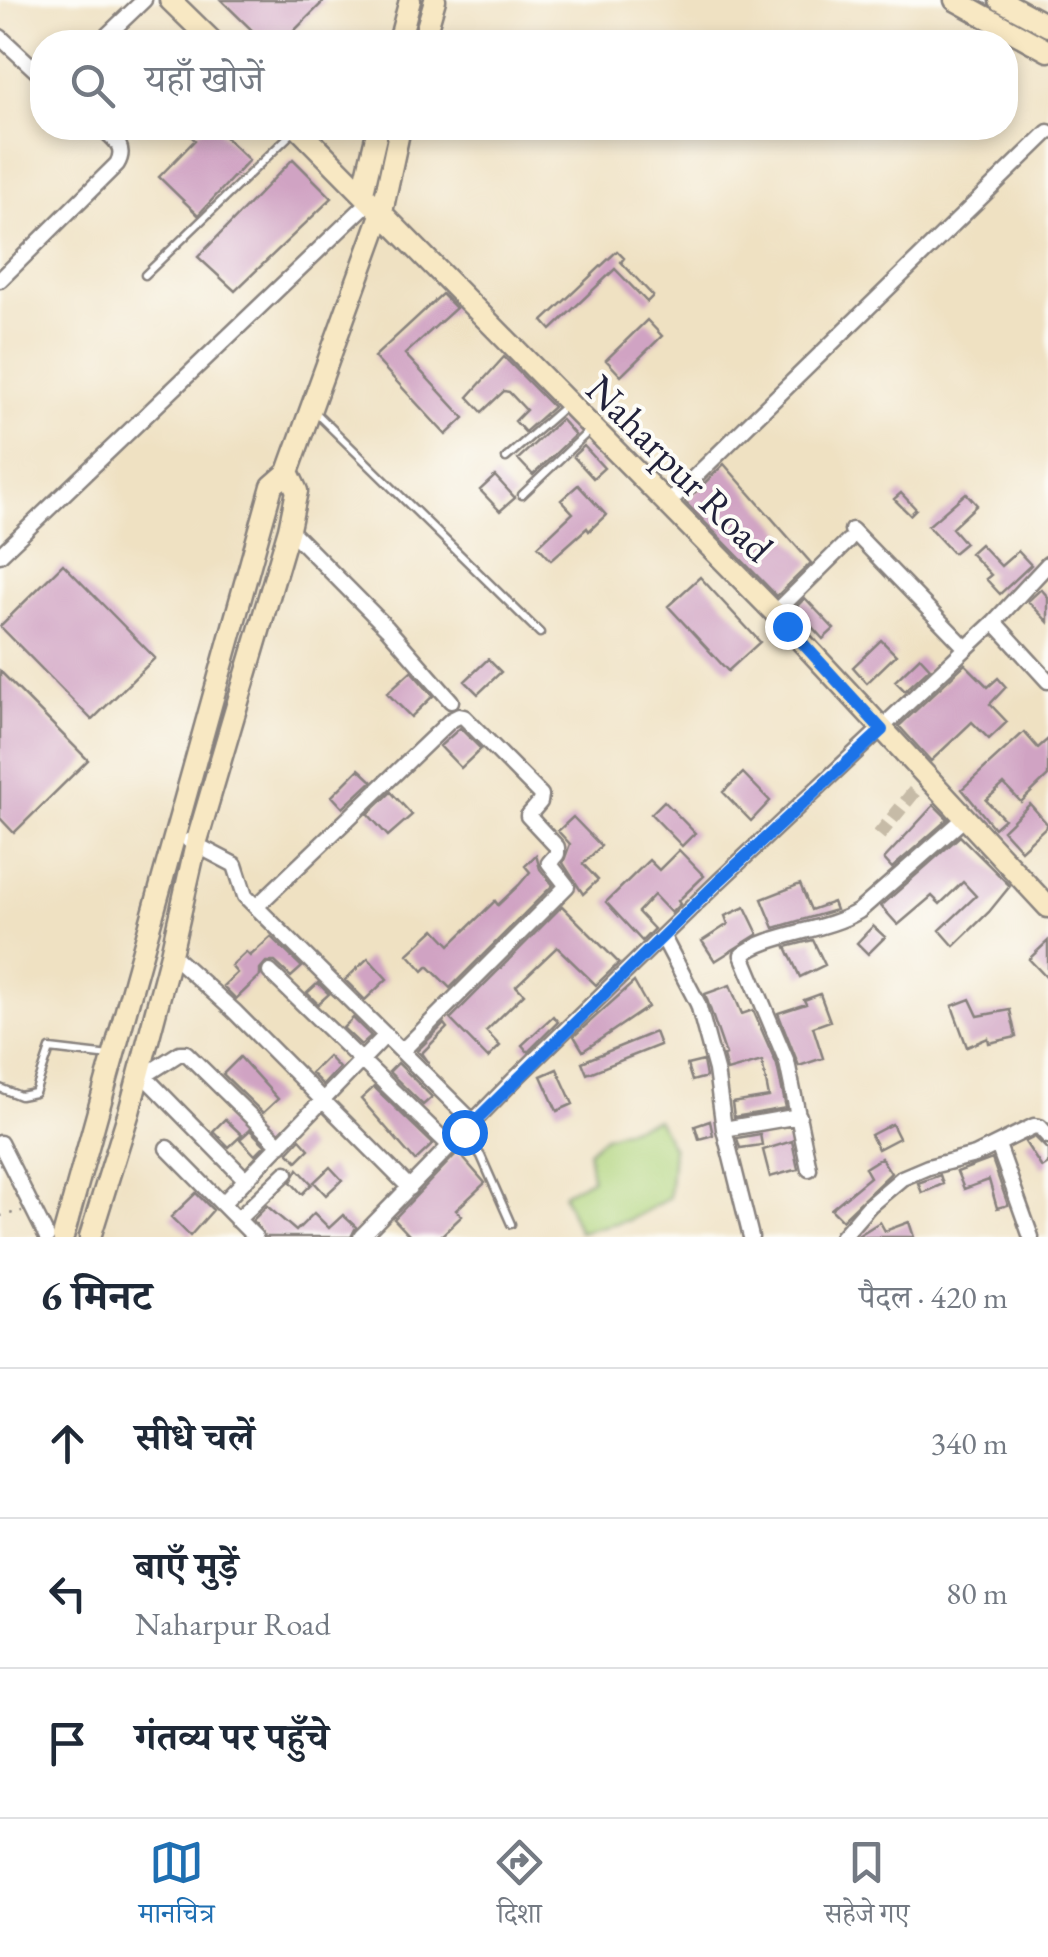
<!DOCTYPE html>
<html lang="hi">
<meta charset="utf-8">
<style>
body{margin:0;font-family:"EB Garamond","Noto Serif Devanagari",serif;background:#f6f6f7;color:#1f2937}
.stop{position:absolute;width:30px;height:30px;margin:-22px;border:8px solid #1a73e8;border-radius:50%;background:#fff}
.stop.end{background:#1a73e8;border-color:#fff;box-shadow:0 2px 10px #0008}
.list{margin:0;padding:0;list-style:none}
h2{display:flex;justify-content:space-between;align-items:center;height:130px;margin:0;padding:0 40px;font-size:42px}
h2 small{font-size:32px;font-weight:400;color:#747a83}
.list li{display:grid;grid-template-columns:65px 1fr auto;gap:30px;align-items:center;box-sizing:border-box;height:150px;padding:0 40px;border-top:2px solid #e0e1e3}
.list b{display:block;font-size:38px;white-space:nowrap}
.list p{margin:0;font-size:32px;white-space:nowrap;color:#747a83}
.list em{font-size:32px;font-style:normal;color:#747a83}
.icon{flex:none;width:55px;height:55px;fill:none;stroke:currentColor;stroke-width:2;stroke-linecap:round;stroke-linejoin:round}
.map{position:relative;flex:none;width:1048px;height:1237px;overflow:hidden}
.search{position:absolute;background:#fff;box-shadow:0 5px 15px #0003;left:30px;right:30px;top:30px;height:110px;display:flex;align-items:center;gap:25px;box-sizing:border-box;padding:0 35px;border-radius:40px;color:#747a83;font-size:38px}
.sheet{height:580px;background:#fff}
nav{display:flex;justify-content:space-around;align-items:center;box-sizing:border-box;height:140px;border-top:2px solid #e0e1e3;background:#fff;font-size:28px;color:#747a83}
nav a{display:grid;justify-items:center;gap:5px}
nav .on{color:#1f6fb2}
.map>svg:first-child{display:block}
.green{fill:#b0d47d;stroke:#697b5c;stroke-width:2.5}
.building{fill:#d0a3c3}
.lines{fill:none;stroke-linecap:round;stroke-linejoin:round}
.street-tunnel{stroke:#c6bba7;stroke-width:14;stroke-dasharray:14 7;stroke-linecap:butt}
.lane-casing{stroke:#88827e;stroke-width:11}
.street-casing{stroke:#88827e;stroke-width:19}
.secondary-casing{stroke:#88827e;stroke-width:25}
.path{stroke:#88827e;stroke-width:2.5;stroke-dasharray:2.5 8;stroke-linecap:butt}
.lane{stroke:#fff;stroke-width:6}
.street{stroke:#fff;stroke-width:14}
.secondary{stroke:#f8e8c3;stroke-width:20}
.route{stroke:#1a73e8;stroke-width:12}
.labels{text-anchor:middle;stroke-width:8;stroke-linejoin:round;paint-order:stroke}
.street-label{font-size:40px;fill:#22223b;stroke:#fdfcf7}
</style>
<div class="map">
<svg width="1048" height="1237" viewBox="0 0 1048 1237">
<rect width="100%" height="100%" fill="#fdfcf7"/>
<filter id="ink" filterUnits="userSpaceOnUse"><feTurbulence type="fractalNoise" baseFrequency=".01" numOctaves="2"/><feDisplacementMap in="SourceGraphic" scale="20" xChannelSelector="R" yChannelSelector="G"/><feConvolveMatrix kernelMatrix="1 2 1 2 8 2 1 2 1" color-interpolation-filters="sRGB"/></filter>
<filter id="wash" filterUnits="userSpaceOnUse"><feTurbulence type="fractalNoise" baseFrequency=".0048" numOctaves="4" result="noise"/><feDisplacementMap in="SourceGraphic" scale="40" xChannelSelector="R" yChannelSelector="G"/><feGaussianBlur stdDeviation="2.25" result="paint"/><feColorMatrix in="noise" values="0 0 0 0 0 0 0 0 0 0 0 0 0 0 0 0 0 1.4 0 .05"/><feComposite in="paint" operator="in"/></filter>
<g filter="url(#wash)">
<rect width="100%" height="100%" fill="#efe1c2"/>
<path class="green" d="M657 1119 673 1149 669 1198 629 1220 579 1232 563 1194 592 1178 588 1151 605 1136Z"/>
<g id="blocks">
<path class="building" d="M221 0H325L283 42H264Z
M202 128H216L249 160 198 215 159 177 195 140 192 137Z
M293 159 332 198 235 291 198 257Z
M617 251 624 258 621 262 653 296 647 302 615 269 551 330 543 321Z
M442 294 456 308 405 354 464 418 446 435 374 357Z
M647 320 662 336 621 376 606 360Z
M504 357 553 407 525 432 515 421 526 410 509 392 504 391 482 412 468 397Z
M561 419 575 435 533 475 518 459Z
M584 446 604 468 593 478 573 456Z
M724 464 811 563 777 596 685 502Z
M495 476 515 498 500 511 480 490Z
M578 485 606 515 589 531 587 528 551 560 538 546 573 513 561 500Z
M901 493 916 509 910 515 894 499Z
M966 493 977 505 952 528 965 543 953 553 928 526Z
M980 544 1001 566 1018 551 1031 565 1000 594 986 579 991 575 970 553Z
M63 564 155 658 92 720 0 626Z
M700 577 760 642 728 671 668 606Z
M1041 589 1048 597V622L1028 601Z
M805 598 834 629 823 639 795 608Z
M881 640 896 655 867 683 853 667Z
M920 657 930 668 905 691 895 681Z
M488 659 501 672 478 694 465 681Z
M965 664 988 687 998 678 1006 687 990 704 1007 722 989 739 972 722 931 761 899 726Z
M0 671 88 760 14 833 0 818Z
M411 671 433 696 411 717 387 693Z
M460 728 481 749 461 768 440 746Z
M1024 732 1038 748 1048 739V776L1021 802 1004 784 986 800 1004 819 994 828 962 789Z
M359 769 372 781 343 808 332 796Z
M743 773 770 801 751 821 723 792Z
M391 792 412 815 388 836 368 814Z
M664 801 695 833 682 846 651 814Z
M1030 804 1048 825 1021 850 1003 830Z
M934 805 948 819 892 868 884 859Z
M573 817 601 846 583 864 598 880 583 894 563 863 570 844 558 831Z
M960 836 1010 886 989 912 954 946 940 930 976 896 963 882 940 904 932 896 898 925 881 906Z
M679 850 704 876 678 901 680 904 671 913 654 895 638 912 654 929 642 941 606 902 649 860 659 870Z
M536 855 540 869 553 885 450 988 428 966 423 971 408 954 435 929 450 945 495 901 498 905 519 885 530 872 525 866Z
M800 884 811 910 833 902 836 910 774 928 762 899Z
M562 906 619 963 596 985 557 947 516 986 524 994 486 1031 500 1046 488 1058 450 1019Z
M745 907 758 934 715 961 702 941 728 924 725 916Z
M873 926 885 937 868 954 857 943Z
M271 937 302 967 291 977 275 962H266L260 969V976L236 999 223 986 237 973 231 966 246 952 250 956Z
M813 940 825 965 800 977 786 947Z
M1048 941V979L1029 959Z
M368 958 387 979 365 1000 345 980Z
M634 982 648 1007 583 1051 574 1036Z
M318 983 329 994 318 1004 307 993Z
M730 985 742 1014 753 1010 777 1065 786 1108 734 1117 732 1103 769 1097 762 1061 727 1071 723 1056 726 1055 705 994Z
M820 994 830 1021 813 1027 823 1058 799 1066 778 1013 806 1004 804 1000Z
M970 999 978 1016 1010 1010 1016 1037 989 1043 988 1038 967 1047 952 1006Z
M553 1016 558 1022 528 1052 522 1045Z
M353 1018 371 1036 361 1045 343 1028Z
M444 1024 447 1028 422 1053 429 1063 417 1051Z
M655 1032 660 1045 587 1074 582 1062Z
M328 1056 339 1068 323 1085 311 1073Z
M240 1057 278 1099 263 1113 223 1074Z
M703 1061 706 1077 692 1081 687 1065Z
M398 1063 432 1097 423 1105 389 1072Z
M557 1069 573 1104 557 1111 541 1076Z
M374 1087 433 1144 415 1161 361 1099Z
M225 1119 242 1135 229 1147 213 1131Z
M710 1121 713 1135 699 1139 695 1126Z
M892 1124 899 1138 878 1149 871 1135Z
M250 1130 265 1145 255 1155 240 1139Z
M760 1134 762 1145 740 1148 737 1138Z
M1035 1137 1048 1150V1164L1042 1168 1025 1142Z
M300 1139 309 1149 297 1161 288 1152Z
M792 1141 798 1169 770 1177 763 1150Z
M458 1152 485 1183 456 1210 462 1216 440 1237H411L394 1219Z
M881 1158 891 1173 842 1220 831 1209 870 1177 865 1168Z
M992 1159 1008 1205 997 1208 989 1180 964 1189 957 1172Z
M330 1167 342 1180 326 1195 314 1182Z
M298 1169 312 1184 302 1194 291 1182Z
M940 1175 943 1184 922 1193 918 1183Z
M196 1193 213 1210 190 1236 171 1217Z
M267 1206 296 1231 314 1213 329 1228 343 1215 356 1227 351 1237H265L253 1220Z
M880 1222 885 1231 909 1222 914 1237H856Z"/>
</g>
</g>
<g filter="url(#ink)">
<use href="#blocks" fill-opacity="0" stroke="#88827e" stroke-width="2.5"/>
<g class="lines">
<path class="street-tunnel" d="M879 835 918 787"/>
<g class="lane-casing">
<path id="lane" d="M145 275 293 132
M316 413 540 633
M506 458 565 406
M522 495 590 430
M0 1088 20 1096 35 1093 50 1049 110 1056
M464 1132 481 1156 511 1224"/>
</g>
<g class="street-casing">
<path id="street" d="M0 37 42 76
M100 42 144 0
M0 280 117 164C127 147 114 139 102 128
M666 505 1048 132
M289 529 387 628 451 701
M852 530 966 648
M0 555 371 200
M775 613 848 541
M994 622 1048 681
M189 841 235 865 245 896 473 1122
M256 907 451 720 459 716 464 717 541 795 540 802 528 816 557 847V854L549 863 567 886 402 1051
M663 937 698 1004 716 1070 724 1129 751 1237
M171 954 234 1011 410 1188
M270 972 450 1146
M141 1073 246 1180
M144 1076 180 1053H186L280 1145
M724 1129 799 1116
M0 1143 47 1237
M998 1145 1031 1237
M167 1148 255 1237
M809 1169 787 1062 742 955C769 933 825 932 859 911L966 817
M223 1203 386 1035
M237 1220 286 1173
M361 1237 515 1079 717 883 994 622 1048 564
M842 1237 870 1205 902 1178 928 1167 975 1155 1034 1126 1040 1127 1048 1136"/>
</g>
<g class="secondary-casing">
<path id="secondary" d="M170 0 213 42
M955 0 1048 51
M1000 0 1048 26
M399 42 410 0
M423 42 435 0
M298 128 775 613 1048 907
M363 192 378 128
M63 1237 272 486 288 472 382 212 400 128
M90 1237 129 1112 171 954 196 844 289 529 297 491 288 472"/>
</g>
<path class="path" d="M0 1216 22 1211"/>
<use href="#lane" class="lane"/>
<use href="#street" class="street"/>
<use href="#secondary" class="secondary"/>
</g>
</g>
<g class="lines" filter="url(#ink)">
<path class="route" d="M464 1132 717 883 882 730 787 626"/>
</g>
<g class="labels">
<g class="street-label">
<text transform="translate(680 468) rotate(45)" y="14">Naharpur Road</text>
</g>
</g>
</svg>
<div class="stop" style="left:464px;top:1132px"></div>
<div class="stop end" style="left:787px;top:626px"></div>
<div class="search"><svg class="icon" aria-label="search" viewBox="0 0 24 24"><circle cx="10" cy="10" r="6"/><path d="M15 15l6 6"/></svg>यहाँ खोजें</div>
</div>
<section class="sheet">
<h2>6 मिनट<small>पैदल · 420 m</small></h2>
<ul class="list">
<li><svg class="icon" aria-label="ahead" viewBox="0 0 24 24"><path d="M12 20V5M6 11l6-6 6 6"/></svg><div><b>सीधे चलें</b></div><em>340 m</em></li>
<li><svg class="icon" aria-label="left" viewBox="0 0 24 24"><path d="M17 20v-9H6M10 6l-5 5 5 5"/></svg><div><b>बाएँ मुड़ें</b><p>Naharpur Road</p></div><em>80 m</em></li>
<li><svg class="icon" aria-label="arrive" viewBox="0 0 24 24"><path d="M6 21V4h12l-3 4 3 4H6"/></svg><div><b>गंतव्य पर पहुँचे</b></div></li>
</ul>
</section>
<nav>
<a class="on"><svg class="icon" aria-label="map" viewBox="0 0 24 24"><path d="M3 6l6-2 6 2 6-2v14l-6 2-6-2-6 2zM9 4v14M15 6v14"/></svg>मानचित्र</a>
<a><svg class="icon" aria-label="directions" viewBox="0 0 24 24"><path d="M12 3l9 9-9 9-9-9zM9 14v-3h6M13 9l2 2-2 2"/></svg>दिशा</a>
<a><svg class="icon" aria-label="saved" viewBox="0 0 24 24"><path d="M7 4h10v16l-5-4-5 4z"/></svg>सहेजे गए</a>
</nav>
